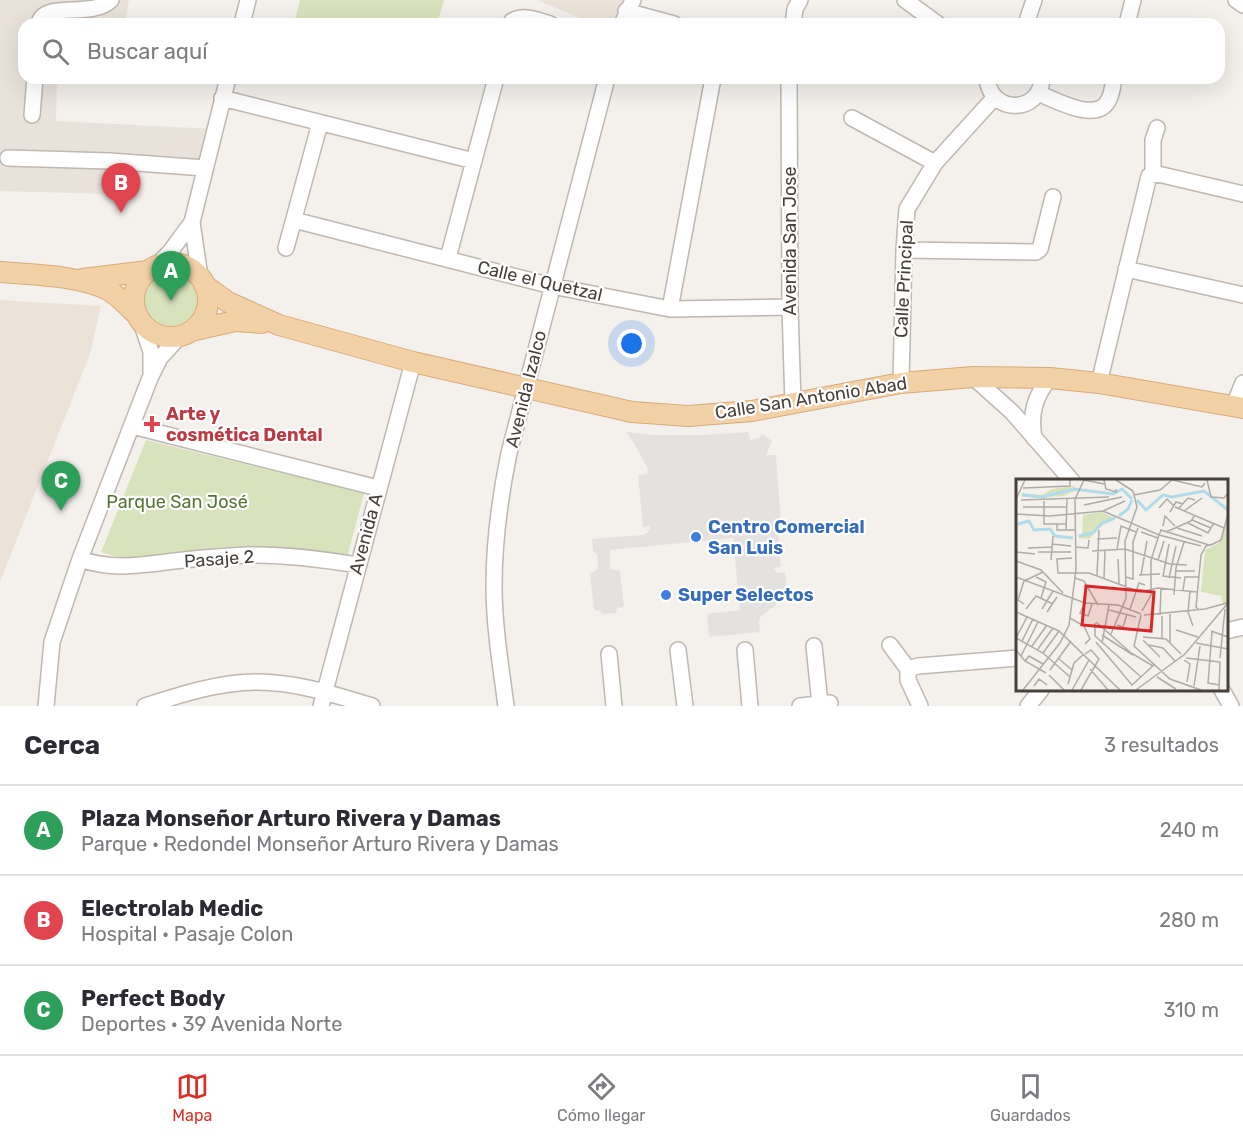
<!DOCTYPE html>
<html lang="es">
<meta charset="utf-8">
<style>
body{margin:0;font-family:Rubik,sans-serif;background:#f7f7f7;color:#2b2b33}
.you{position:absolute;left:632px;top:344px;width:21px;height:21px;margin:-15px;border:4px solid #fff;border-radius:50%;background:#1a73e8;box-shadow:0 0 0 9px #1a73e833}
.badge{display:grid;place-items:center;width:39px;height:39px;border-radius:50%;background:#d93025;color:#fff;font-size:20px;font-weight:700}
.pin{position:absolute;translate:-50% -50px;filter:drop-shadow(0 2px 3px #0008)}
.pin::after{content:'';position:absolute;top:32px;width:21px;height:18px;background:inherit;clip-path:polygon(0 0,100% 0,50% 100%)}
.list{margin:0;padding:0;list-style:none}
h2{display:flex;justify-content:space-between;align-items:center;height:78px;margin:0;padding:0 24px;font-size:26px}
h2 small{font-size:20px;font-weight:400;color:#7c7c81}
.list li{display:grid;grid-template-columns:39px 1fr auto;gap:18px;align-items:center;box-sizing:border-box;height:90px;padding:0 24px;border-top:2px solid #e1e1e2}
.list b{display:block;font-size:22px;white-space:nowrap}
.list p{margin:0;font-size:20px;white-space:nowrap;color:#7c7c81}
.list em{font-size:20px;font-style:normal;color:#7c7c81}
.icon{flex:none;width:33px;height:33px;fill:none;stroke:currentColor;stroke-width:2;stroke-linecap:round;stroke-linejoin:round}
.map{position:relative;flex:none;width:1243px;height:706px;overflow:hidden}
.search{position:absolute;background:#fff;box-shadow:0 6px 24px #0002;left:18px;right:18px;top:18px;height:66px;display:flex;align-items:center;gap:15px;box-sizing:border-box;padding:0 21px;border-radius:18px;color:#7c7c81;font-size:22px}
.sheet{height:348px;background:#fff}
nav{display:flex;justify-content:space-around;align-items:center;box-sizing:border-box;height:84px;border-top:2px solid #e1e1e2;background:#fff;font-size:16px;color:#7c7c81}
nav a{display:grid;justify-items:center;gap:3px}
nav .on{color:#d93025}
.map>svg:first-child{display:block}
.residential{fill:#e8e2db}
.education{fill:#ece3d8}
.green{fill:#d8e3bb}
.parking{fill:#e4e2e0}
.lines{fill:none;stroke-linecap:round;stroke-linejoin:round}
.minor-casing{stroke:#bfb7b0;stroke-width:18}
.major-casing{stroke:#d7ab78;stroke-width:22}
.minor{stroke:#fff;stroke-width:15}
.major{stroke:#f3d1a7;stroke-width:20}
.health-dot{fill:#e0444e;stroke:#fff;stroke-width:2}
.shop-dot{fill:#3f7fe0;stroke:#fff;stroke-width:2}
.labels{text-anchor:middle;stroke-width:4.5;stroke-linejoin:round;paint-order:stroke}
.street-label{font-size:18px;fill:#48413b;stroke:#fff}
.health-label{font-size:18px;font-weight:bold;fill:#be3a42;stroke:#fff;text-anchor:start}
.park-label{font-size:18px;fill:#577434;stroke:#fff}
.shop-label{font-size:18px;font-weight:bold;fill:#366cbe;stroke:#fff;text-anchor:start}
.inset-river{fill:none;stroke:#b1dbe9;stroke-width:3}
.inset-road{fill:none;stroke:#afaba6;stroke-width:1.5}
.view{fill:#d62828;fill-opacity:0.15;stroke:#d62828;stroke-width:3}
.inset-edge{fill:none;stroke:#48413b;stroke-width:3}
</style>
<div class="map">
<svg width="1243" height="706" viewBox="0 0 1243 706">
<rect width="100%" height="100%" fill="#f4f1ed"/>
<path class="residential" d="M0 0H129L125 24H24V78H57L56 121 215 129 205 168 110 162 107 194 0 191Z"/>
<path class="education" d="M537 0H623L611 24H594Z
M0 300 101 306 90 354 0 582Z"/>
<path class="green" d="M300 0H444L437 24H294Z
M141 300a30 30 0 1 1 60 0a30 30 0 1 1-60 0Z
M146 440 364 493 347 558 127 560 101 552Z"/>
<path class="parking" d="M626 432 654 435H702L748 432 750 440 759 438 762 434 772 441 766 455H776L781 522 777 523 781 567 774 568 777 573 785 572 787 588 777 591 776 605 761 616 759 621 760 632 709 637 707 614 740 610 733 538 610 550V569L620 571 624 607 617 608 616 613 602 614 600 611 594 610 590 573 596 571 598 567 597 554 593 551 592 539 643 535 648 532 650 529 649 526 643 527 638 475 647 474 648 469 634 443Z"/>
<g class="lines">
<g class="minor-casing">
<path id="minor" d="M905 0 938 24
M1236 0 1243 5
M626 11 674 24
M39 24C43 0 92 19 111 0
M242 24 248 0
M511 24 512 21C525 14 536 20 550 24
M622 24 633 0
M793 24 795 9 800 0
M1026 24 1034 0
M1127 24 1133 0
M789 78 790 307 793 404
M987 78C990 115 1041 114 1042 78
M1038 93C1055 100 1096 123 1108 101 1112 95 1113 85 1114 78
M222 98 474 161
M32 115 35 78
M852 118 935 163
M8 158 110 161 205 168
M1153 174V140L1157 128
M294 220 552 286 670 309 790 307
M286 248 320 123
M904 250 1036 252 1040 249 1053 197
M448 258 496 78
M156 266 170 252 192 222
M1126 269 1243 295
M200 277 192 222 228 78
M670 309 713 78
M141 322 151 352V372
M973 377 1012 412 1072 481
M901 383 904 250 907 209 935 163 995 97
M1099 383 1149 176 1158 174 1243 194
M1234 405 1243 383
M132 426 378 488
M1034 438C1030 414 1034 397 1050 378
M80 559C119 573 155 562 193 559 212 557 230 556 248 555 285 554 321 559 358 565
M1226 631 1243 627
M890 645 908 669V680L920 706
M814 646 820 704
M678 650 685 706
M745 650 750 706
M609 654 614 706
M908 669 918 666 1018 658
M1222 690 1231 706
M46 706 52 642 80 559 150 378 160 358 180 336
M145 706C182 694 219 682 258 682 297 682 335 695 372 706
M321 706 413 362
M506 706C501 667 494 626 494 586 494 541 500 497 509 453L607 78
M800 706 830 703
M1028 706 1041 690"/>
</g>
<g class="major-casing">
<path id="major" d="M134 300a37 37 0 1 1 74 0a37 37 0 1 1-74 0Z
M0 272C32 275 79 275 108 290 119 296 128 307 137 315
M83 279 148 271
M204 285 228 302 279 325 413 362 632 412 688 416 752 411 901 383 973 377 1050 378 1099 383 1243 408
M191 331 235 321 262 323"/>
</g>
<use href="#minor" class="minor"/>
<use href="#major" class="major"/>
</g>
<path class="health-dot" d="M149 415h6v6h6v6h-6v6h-6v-6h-6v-6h6z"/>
<g class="shop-dot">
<circle cx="696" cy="537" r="6"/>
<circle cx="666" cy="595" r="6"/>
</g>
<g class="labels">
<g class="street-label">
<text transform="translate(790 241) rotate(-90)" y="6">Avenida San Jose</text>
<text transform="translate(904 279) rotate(-87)" y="6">Calle Principal</text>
<text transform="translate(540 281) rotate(13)" y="6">Calle el Quetzal</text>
<text transform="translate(526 389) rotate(-76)" y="6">Avenida Izalco</text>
<text transform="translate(811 398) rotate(-9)" y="6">Calle San Antonio Abad</text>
<text transform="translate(366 534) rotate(-75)" y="6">Avenida A</text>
<text transform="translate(219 559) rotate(-4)" y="6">Pasaje 2</text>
</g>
<g class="health-label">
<text x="166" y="420">Arte y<tspan x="166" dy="21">cosmética Dental</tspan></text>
</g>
<g class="park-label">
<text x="177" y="508">Parque San José</text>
</g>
<g class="shop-label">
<text x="708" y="533">Centro Comercial<tspan x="708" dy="21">San Luis</tspan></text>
<text x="678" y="601">Super Selectos</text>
</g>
</g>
<g transform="translate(1016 479)">
<rect width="212" height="212" fill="#f4f1ed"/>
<path d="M58 7 61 11 48 17 17 19 4 14 26 16 36 10ZM86 33 99 40 87 46 73 60 61 59 66 57 67 36ZM211 39 212 123 207 125 205 117 182 112H185L189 71 203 64Z" fill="#d8e3bb"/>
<path class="inset-river" d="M6 16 26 18 58 10 97 15 106 10 116 20M121 21 130 31 147 16 156 18 188 12 212 31M103 37 112 30 116 21M2 45 13 42 18 51 34 50 39 57 57 59M63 57 77 54 86 44 99 39"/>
<path class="inset-road" d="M68 1 88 5M88 1 90 10 100 13V10M100 1 117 12M157 1 186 8 189 4M191 1 195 18 208 19 212 14M7 9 54 7V1M118 16 144 11 156 1M0 20 9 1M5 21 93 18M28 22V45H50M68 26 106 18M7 28H50M159 28 208 49M143 29 151 20 158 27M163 29 172 19 179 21M87 32 109 22M168 32 186 19M154 33 160 23 167 25M0 35 34 37 87 32 143 56 145 51 193 66M176 41 195 49M172 44 192 54 198 44M41 45V51H59M147 47 149 37 159 47M161 49 186 57M50 51 51 20M125 53 142 59M150 53 175 42 179 36M81 60 101 59M36 65 55 67M153 65 147 97 165 99M195 66 205 61 212 35M59 68 72 69 73 61M12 69 36 68M101 70 105 47 120 53M76 72 109 70 154 85 171 86M0 73 19 75M22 73H55M56 79 41 80 42 94H73L124 113 142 109 181 113M102 80 103 105M35 81 37 57M142 81 148 62M0 82 25 91 47 114M160 92H179M123 96 144 95M125 96 131 62M81 97 83 51M0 98 69 124 102 126 125 135M20 98 30 103 25 119M110 98 117 100V63L122 49M59 99 68 102 82 126M153 99 160 67M88 100 89 71M167 111 169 98H183M174 112 172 133 177 147M158 116 160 89 168 63M69 124 64 134 72 137 76 125M8 125 2 121 8 102 27 93M10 130 20 117 37 125M26 130 37 112M114 130 123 104 129 106M93 131 120 138M183 131 180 128 185 76 190 67 197 65M126 132 135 116V81L143 56 185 67M0 133 43 152 104 211M31 133 41 118M154 135V163M125 136 118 167 154 200 185 211M128 136 189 130 211 124M144 136 145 109M146 137V159M54 139 68 147 74 160 69 165M80 143 115 174 137 187M79 144V157L125 198M101 146 107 148 111 135M160 151 182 158M195 152 212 158M196 153 192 204 204 206M95 155 110 119 109 62 121 28 117 12M86 156 117 176M127 158 150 160 165 175M0 159 27 174 54 198M0 159 11 138M127 161 144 178M6 162 17 140M80 163 116 206 139 185M86 164 93 126M180 164 212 170M133 166 147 169 159 182M16 167 31 146M22 170 37 149M0 171 9 182 30 194M27 174 43 152M5 177 22 143M42 179 56 191M170 179 204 183M204 179 209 130M168 181 174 185 171 203M9 182 13 177 27 185M74 190 92 211M34 191 55 162M33 196 48 211M141 198 160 210M52 205 58 184 68 175M18 207 23 200 31 206M178 207 184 167M7 211 44 164 53 146 60 90 59 20 68 1M56 211 73 181M65 211 83 180 75 171 69 175M120 211 169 175 212 124M203 211 204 183"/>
<path class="view" d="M70 107 138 113 135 152 66 146Z"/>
<rect width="212" height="212" class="inset-edge"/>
</g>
</svg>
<div class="you"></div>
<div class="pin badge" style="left:171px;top:301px;background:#2e9e5b">A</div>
<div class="pin badge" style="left:121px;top:213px;background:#e0444e">B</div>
<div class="pin badge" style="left:61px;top:511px;background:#2e9e5b">C</div>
<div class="search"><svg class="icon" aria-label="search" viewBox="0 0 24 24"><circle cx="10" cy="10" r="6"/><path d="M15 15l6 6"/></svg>Buscar aquí</div>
</div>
<section class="sheet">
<h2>Cerca<small>3 resultados</small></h2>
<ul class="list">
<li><span class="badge" style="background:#2e9e5b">A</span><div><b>Plaza Monseñor Arturo Rivera y Damas</b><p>Parque · Redondel Monseñor Arturo Rivera y Damas</p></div><em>240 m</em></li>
<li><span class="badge" style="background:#e0444e">B</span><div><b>Electrolab Medic</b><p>Hospital · Pasaje Colon</p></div><em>280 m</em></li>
<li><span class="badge" style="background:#2e9e5b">C</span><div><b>Perfect Body</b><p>Deportes · 39 Avenida Norte</p></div><em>310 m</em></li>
</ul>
</section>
<nav>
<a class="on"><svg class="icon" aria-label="map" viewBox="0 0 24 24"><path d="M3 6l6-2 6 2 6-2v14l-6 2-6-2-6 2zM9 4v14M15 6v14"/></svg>Mapa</a>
<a><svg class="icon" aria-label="directions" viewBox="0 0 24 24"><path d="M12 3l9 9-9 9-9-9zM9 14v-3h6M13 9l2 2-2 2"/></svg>Cómo llegar</a>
<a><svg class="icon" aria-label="saved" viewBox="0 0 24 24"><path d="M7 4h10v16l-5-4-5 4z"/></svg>Guardados</a>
</nav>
